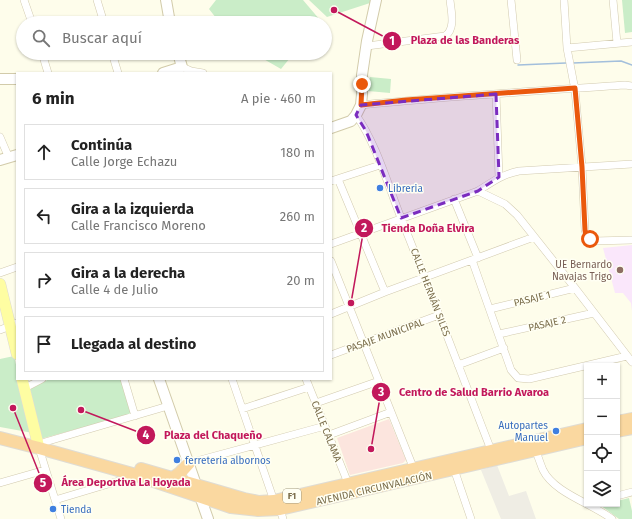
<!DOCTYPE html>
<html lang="es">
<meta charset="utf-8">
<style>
body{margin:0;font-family:"Fira Sans",sans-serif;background:#f2f2f2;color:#222}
.controls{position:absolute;right:12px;bottom:12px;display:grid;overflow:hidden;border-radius:0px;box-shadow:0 1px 3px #0004}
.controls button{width:36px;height:36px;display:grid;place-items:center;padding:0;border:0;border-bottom:1px solid #e0e0e0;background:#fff;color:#222;font:20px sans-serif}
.stop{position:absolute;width:12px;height:12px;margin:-9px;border:3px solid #ea580c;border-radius:50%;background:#fff}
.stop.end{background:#ea580c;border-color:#fff;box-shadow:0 1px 4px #0008}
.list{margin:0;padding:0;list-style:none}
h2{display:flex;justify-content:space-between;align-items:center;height:52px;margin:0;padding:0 16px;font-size:17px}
h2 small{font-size:13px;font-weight:400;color:#767676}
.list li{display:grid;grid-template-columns:26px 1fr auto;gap:12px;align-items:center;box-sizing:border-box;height:56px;margin:0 8px 8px;padding:0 8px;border:1px solid #e0e0e0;border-radius:0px}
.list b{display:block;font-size:15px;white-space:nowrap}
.list p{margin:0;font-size:13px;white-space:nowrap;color:#767676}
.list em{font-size:13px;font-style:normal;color:#767676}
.icon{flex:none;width:22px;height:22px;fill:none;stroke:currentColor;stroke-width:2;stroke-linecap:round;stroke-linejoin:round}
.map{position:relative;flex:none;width:632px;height:519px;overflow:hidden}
.search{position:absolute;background:#fff;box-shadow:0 1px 3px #0004;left:16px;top:16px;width:316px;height:44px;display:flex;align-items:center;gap:10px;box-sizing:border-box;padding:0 14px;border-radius:22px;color:#767676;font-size:15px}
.panel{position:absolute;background:#fff;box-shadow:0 1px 3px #0004;left:16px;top:72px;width:316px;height:308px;border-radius:0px}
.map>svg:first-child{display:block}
.industrial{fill:#efede4}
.education{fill:#fae7fb}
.medical{fill:#fce5de}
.green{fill:#caedc8}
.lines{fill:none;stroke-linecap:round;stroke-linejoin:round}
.stream{stroke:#a3bfdc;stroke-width:1.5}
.street-casing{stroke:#d2caaf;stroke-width:8}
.secondary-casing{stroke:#d2cbaa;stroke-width:12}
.primary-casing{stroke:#dfdcd4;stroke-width:12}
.highway-casing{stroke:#dfdcd4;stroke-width:14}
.street{stroke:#fff;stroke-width:7}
.secondary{stroke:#fff;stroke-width:10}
.primary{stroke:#fefda2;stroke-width:11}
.highway{stroke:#fad8a0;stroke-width:12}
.route{stroke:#ea580c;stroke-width:5}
.marked{fill:#7b2cbf;fill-opacity:0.2;stroke:#7b2cbf;stroke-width:3;stroke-dasharray:8 5;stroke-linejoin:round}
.shop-dot{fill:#3f7fe0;stroke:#fffff3;stroke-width:1.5}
.education-dot{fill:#8d6e63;stroke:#fffff3;stroke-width:1.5}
.labels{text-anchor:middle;stroke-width:3;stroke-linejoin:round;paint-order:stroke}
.shield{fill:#fffff3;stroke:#a39a7e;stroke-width:1}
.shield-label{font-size:9px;font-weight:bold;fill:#7b6e4c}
.shop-label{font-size:10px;fill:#366cbe;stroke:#fffff3;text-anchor:start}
.education-label{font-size:10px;fill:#785e54;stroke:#fffff3;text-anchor:end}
.street-label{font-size:10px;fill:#7b6e4c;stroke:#fffff3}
.leader{fill:none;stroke:#c2185b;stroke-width:1.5}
.callout-dot{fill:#c2185b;stroke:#fffff3;stroke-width:1.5}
.mark-label{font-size:12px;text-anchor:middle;font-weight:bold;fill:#fff}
.callout-label{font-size:11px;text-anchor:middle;font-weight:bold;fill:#c2185b;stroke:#fffff3;stroke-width:3;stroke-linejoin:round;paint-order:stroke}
</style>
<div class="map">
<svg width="632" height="519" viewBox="0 0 632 519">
<rect width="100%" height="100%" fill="#fefdeb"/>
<path class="industrial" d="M497 465 509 496 526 491 536 519H501L481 470Z"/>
<path class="education" d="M632 245V311L631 303 623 293H615L603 248Z"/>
<path class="medical" d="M389 419 406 460 403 463 350 475 337 438Z"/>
<path class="green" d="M216 0H303L320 20 318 23H220L209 9Z
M309 0H371L370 3 327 17Z
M622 0H632V32L625 33Z
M253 53H294L281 69Z
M370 77 391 79 390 93 368 91Z
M14 356 17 369V379L33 433 0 427V359Z
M49 379H121L131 412 128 415 44 438H40L29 390Z
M629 498 632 511V519H619L600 505 617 504V501Z"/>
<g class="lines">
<path class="stream" d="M573 63 621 61 632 65
M518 65 566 63"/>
<g class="street-casing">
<path id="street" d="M24 0 32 23
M97 0 104 23
M511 0 517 60
M564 0 567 48 575 90 582 167 585 230 587 236 594 241 632 240
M613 0 617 43
M367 46 445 36C456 29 451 11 450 0
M567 48 632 42
M42 53 48 73
M112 53 118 73
M182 67 191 71 203 73
M496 94 499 177
M361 105C449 96 537 91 625 85L632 86
M356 115C376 143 388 185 401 218 432 295 461 373 491 450
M0 137 9 158
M338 179 385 292
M331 181 380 165
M478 191 505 204 517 215 575 288 632 362
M454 199 478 258
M331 244 478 191C492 182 503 174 519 171L632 164
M472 260 511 370 518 378 529 379 627 356
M331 261 415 472
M0 273 17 267
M490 309 575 288
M331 314 385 292 534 237
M0 330 17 323
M499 334 594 313
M331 355 439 315
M458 365 504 348
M124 379 135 416
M232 379 274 501
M306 379 348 483
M23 389 42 379
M316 403 379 381
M242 409 309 387
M329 435 391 412
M45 442 168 406
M39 448 61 519
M535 449C538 456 540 463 543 470 554 493 593 504 612 519
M189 463 325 426
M454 469 471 519
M0 483 45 470
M617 496 632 492
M55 500 135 476
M280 509 283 519"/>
</g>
<g class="secondary-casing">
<path id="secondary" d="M166 0 170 23
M163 73 182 67 178 53
M0 79H17
M331 128 351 121 356 115 361 105 362 94V75L367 41 376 0
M0 160 17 155
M159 379 208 519"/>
</g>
<g class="primary-casing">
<path id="primary" d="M0 284 17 354
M22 379 39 448"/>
</g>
<g class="highway-casing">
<path id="highway" d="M617 422 632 419
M617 431 632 428
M0 438 39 448 136 475 231 507 258 510 280 509 587 438
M141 469 244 499 259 502 274 501 587 429
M173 478 180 473 189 463"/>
</g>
<use href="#street" class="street"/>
<use href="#secondary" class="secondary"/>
<use href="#primary" class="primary"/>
<use href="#highway" class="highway"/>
</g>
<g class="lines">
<path class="route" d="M362 84 361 105 406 100 575 88 582 167 585 230 586 236 590 239"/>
</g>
<path class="marked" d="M496 94 499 177 478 191 401 218 366 131 356 115 361 105Z"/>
<g class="shop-dot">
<circle cx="380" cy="188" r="4"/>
<circle cx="556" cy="431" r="4"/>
<circle cx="177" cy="460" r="4"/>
<circle cx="53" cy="509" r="4"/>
</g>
<circle class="education-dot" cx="620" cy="270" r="4"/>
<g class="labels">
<rect class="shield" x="283" y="489" width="18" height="14" rx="3"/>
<g class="shield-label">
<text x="292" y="499">F1</text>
</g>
<g class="shop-label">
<text x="388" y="192">Libreria</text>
<text x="548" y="429" text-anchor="end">Autopartes<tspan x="548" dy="12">Manuel</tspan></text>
<text x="185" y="464">ferreteria albornos</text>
<text x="61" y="513">Tienda</text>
</g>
<g class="education-label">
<text x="612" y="268">UE Bernardo<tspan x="612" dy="12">Navajas Trigo</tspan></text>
</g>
<g class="street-label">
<text transform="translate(431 292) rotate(69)" y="4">CALLE HERNÁN SILES</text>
<text transform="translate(532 298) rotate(-14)" y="4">PASAJE 1</text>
<text transform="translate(547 323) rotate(-13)" y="4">PASAJE 2</text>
<text transform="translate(385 335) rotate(-20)" y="4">PASAJE MUNICIPAL</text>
<text transform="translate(327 431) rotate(68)" y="4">CALLE CALAMA</text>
<text transform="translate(374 488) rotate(-13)" y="4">AVENIDA CIRCUNVALACIÓN</text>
</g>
</g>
<path class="leader" d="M334 10L392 41M351 303L364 228M371 449L381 392M81 410L146 435M13 408L43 483"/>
<g class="callout-dot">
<circle cx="334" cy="10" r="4"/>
<circle cx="351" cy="303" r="4"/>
<circle cx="371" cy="449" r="4"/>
<circle cx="81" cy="410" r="4"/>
<circle cx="13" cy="408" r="4"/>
<circle cx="392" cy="41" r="10"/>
<circle cx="364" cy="228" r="10"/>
<circle cx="381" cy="392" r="10"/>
<circle cx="146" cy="435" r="10"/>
<circle cx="43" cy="483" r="10"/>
</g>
<g class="mark-label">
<text x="392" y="45">1</text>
<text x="364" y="232">2</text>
<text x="381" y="396">3</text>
<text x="146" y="439">4</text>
<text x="43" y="487">5</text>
</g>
<g class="callout-label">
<text x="465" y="44">Plaza de las Banderas</text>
<text x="428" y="232">Tienda Doña Elvira</text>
<text x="474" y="396">Centro de Salud Barrio Avaroa</text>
<text x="213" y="439">Plaza del Chaqueño</text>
<text x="126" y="486">Área Deportiva La Hoyada</text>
</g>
</svg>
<div class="controls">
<button>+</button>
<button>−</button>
<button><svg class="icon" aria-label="locate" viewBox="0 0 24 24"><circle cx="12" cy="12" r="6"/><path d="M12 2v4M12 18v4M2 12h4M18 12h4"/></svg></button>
<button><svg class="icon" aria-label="layers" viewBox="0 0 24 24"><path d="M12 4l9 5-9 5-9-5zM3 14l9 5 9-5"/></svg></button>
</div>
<div class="stop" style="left:590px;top:239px"></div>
<div class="stop end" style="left:362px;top:84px"></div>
<div class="search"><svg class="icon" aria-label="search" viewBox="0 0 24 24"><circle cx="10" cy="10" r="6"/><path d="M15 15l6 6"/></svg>Buscar aquí</div>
<section class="panel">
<h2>6 min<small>A pie · 460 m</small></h2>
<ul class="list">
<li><svg class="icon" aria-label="ahead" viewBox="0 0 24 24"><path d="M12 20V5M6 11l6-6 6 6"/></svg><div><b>Continúa</b><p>Calle Jorge Echazu</p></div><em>180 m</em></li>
<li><svg class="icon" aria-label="left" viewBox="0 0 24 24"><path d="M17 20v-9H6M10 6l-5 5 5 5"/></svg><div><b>Gira a la izquierda</b><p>Calle Francisco Moreno</p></div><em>260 m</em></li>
<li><svg class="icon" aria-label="right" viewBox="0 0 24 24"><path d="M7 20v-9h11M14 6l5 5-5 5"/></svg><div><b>Gira a la derecha</b><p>Calle 4 de Julio</p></div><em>20 m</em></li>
<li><svg class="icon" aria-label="arrive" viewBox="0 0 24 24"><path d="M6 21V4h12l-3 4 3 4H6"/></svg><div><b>Llegada al destino</b></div></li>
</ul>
</section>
</div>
